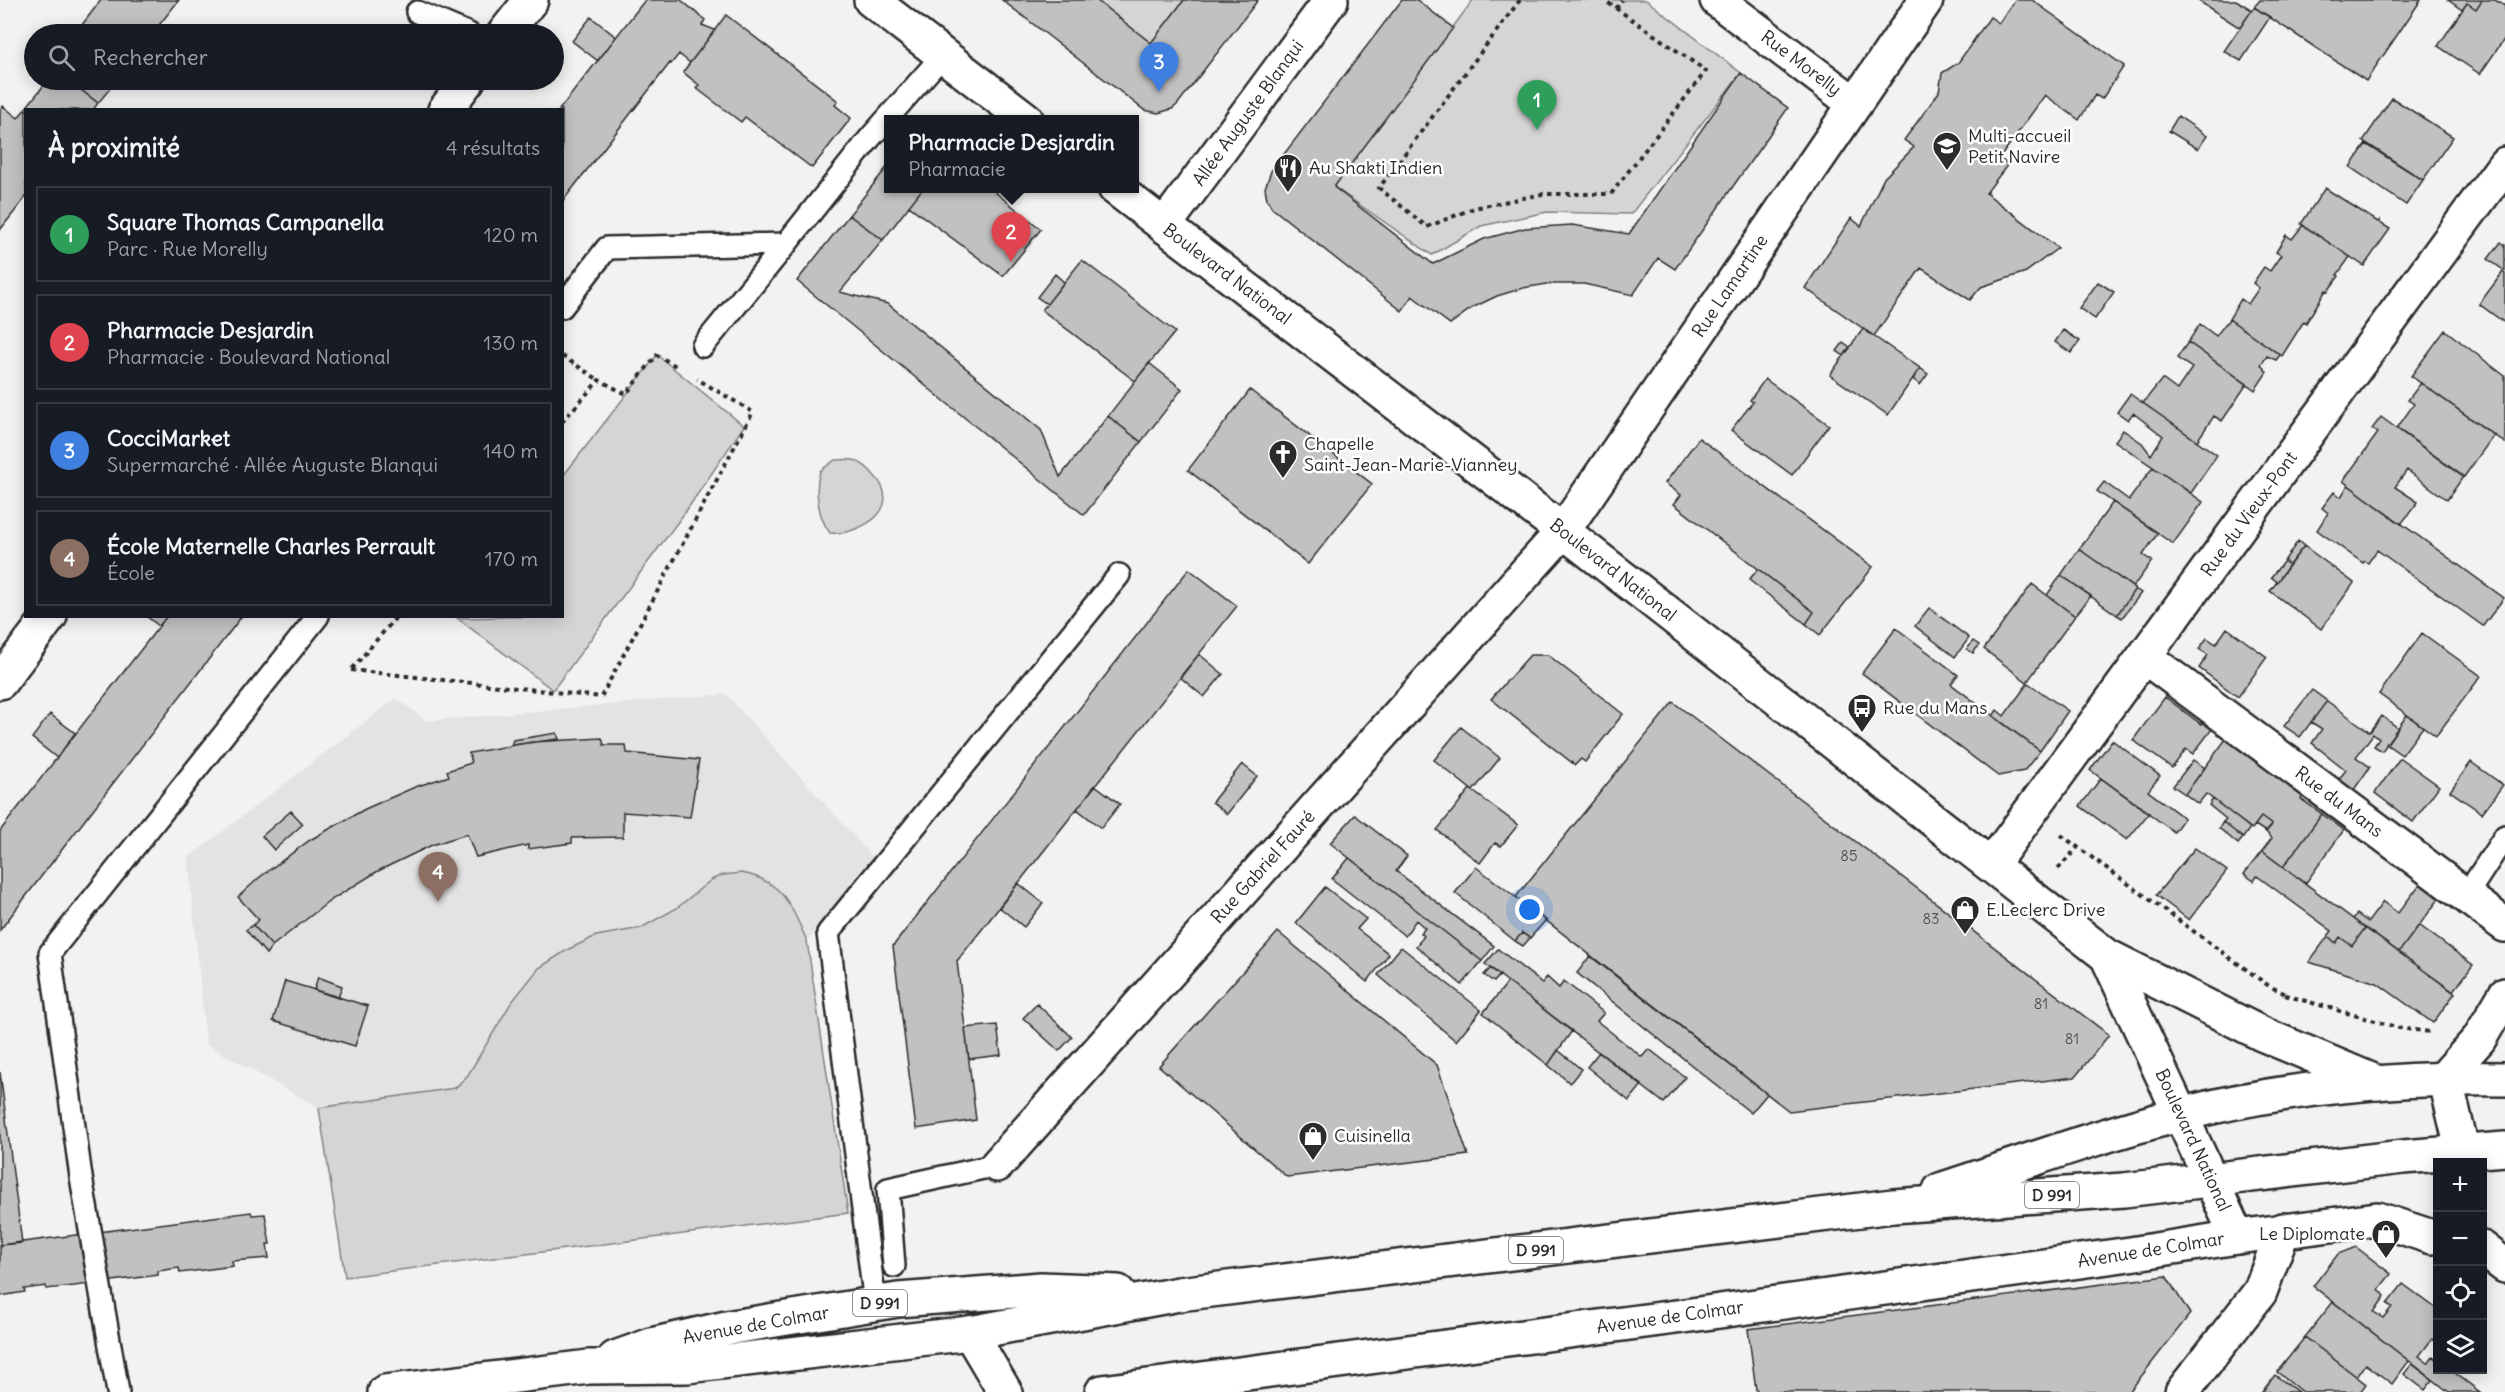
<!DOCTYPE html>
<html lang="fr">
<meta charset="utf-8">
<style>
body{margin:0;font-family:Delius,sans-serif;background:#20242c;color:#f1f3f6}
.controls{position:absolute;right:18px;bottom:18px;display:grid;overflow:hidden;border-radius:0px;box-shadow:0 3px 15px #0003}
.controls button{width:54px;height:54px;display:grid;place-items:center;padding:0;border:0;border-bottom:2px solid #363941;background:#171b24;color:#f1f3f6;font:30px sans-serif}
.you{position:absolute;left:1530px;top:910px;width:21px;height:21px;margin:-15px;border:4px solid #fff;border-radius:50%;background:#1a73e8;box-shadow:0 0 0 9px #1a73e833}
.badge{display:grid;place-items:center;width:39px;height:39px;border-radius:50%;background:#8c9099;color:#fff;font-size:20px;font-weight:700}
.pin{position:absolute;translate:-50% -50px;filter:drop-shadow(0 2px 3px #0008)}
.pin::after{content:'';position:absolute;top:32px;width:21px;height:18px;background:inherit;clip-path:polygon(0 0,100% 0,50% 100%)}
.popup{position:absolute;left:884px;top:115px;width:255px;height:78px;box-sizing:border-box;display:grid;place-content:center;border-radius:0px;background:#171b24;filter:drop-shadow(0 2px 4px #0005);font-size:20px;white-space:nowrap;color:#9ea1a6}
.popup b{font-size:22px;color:#f1f3f6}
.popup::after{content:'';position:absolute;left:50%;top:100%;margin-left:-12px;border:12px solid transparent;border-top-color:#171b24}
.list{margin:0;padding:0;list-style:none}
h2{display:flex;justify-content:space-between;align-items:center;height:78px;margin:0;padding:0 24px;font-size:26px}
h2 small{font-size:20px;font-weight:400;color:#9ea1a6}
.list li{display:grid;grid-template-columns:39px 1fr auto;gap:18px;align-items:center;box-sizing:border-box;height:96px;margin:0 12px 12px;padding:0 12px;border:2px solid #363941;border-radius:0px}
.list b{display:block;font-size:22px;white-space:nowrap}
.list p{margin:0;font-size:20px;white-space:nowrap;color:#9ea1a6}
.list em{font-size:20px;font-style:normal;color:#9ea1a6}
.icon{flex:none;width:33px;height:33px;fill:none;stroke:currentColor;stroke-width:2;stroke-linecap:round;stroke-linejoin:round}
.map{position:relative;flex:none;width:2505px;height:1392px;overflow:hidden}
.search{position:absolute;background:#171b24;box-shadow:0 3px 15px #0003;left:24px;top:24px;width:540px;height:66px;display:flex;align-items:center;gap:15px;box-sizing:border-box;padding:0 21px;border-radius:33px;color:#9ea1a6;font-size:22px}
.panel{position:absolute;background:#171b24;box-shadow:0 3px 15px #0003;left:24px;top:108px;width:540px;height:510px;border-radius:0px}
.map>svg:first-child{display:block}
.built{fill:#e3e3e3}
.green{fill:#d5d5d5;stroke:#808080;stroke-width:1.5}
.building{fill:#c1c1c1;stroke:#2b2b2b;stroke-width:1.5}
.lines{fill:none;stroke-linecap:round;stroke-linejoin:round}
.service-casing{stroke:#2b2b2b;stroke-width:26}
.pedestrian-casing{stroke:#2b2b2b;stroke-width:38}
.minor-casing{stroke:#2b2b2b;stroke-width:38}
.tertiary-casing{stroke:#2b2b2b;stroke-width:38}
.secondary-casing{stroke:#2b2b2b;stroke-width:38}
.primary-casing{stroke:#2b2b2b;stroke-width:38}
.path{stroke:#2b2b2b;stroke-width:4;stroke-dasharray:4.5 4.5;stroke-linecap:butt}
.service{stroke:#fff;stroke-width:21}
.pedestrian{stroke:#fff;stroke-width:33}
.minor{stroke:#fff;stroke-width:33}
.tertiary{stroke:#fff;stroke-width:33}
.secondary{stroke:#fff;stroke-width:33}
.primary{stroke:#fff;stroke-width:33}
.labels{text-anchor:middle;stroke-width:5;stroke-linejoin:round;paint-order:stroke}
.number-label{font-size:15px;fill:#505050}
.shield{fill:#fff;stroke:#6b6b6b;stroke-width:1.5}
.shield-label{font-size:16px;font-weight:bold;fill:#2b2b2b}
.street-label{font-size:18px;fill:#2b2b2b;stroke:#fff}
.poi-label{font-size:18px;fill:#2b2b2b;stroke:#fff;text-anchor:start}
</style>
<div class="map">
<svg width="2505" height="1392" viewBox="0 0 2505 1392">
<rect width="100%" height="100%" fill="#f2f2f2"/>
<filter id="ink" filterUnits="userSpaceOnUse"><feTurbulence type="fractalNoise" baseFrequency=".0167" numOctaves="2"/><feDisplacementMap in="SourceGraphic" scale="12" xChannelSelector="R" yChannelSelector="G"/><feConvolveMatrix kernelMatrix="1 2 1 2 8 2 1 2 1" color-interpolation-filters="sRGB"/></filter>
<g filter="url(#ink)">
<path class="built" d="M726 694 877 862 807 941 794 912 711 880 677 908 660 918 641 928 596 936 524 985 511 1003 468 1075 455 1088 447 1089 319 1108 206 1044 188 858 396 698 427 721Z"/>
<path class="green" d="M1096 0H1184L1151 43Z
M1473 0H1646L1741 73 1631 214 1547 212 1481 226 1432 255 1334 187Z
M657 355 744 426 686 511 553 690 457 618 562 616 563 476Z
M835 460C841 460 849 459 854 460 861 462 869 469 873 474 895 497 884 517 858 528 849 532 841 534 830 533 818 517 814 490 820 471Z
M741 873C783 880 791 906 807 941L848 1213 345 1277 319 1108 455 1088 468 1075 511 1003 539 968 567 950 596 936 641 928 677 908 711 880 723 875Z"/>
<path class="building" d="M101 0H179L152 34H75Z
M645 0H681L705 20 702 25 715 30 690 63 679 54 671 64 670 63 562 202V110H559Z
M1002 0H1096L1151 43 1184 0H1258L1177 105 1172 109 1158 113 1144 110Z
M1402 0H1417L1453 28 1334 187 1433 264 1484 239 1525 228 1572 225 1629 234 1741 73 1788 108 1675 269 1658 258 1633 295 1584 284H1547L1523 288 1497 296 1472 308 1450 324 1412 296 1402 311 1272 208 1267 199 1265 188 1271 171Z
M2015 0H2032L2124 66 2102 99 2095 95 2079 120 2045 95 1999 159 2008 164 1986 193 2058 248 2026 272 1981 287 1970 300 1921 268 1874 336 1805 288 1851 218 1861 226 1884 178 1914 147 1904 140 1939 92 1942 73 1958 63 1990 17 1999 23Z
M2197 0H2236L2252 10 2240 28Z
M2260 0H2421L2366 81 2254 7Z
M2448 0H2482L2476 9 2467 3 2462 10Z
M2482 0H2495L2505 6V38L2480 74 2438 46 2467 3 2476 9Z
M2254 7 2270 17 2241 61 2224 51Z
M726 15 838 101 835 105 851 118 812 168 745 117 741 122 696 88 699 85 683 72Z
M591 17 616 37 598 61 572 41Z
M48 80H68L98 103 93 110H26V197L0 230V110L3 106 18 118Z
M68 80H117L98 103Z
M2392 98 2453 137 2423 180 2363 141Z
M2178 116 2207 136 2198 149 2169 131Z
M2366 144 2423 180 2406 205 2350 167Z
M888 166V188H923L883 240 849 215Z
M923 188H990L1041 229 1003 276 909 206Z
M2325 188 2378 222 2380 220V223L2390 229 2364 266 2301 224Z
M849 215 883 240 840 292 888 304 1041 430 1060 477 1108 416 1141 442 1084 515 797 281Z
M2303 225 2350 257 2337 275 2339 276 2328 291 2326 290 2306 323 2304 321 2282 356 2229 319 2241 299 2248 304 2259 288 2253 283 2264 267 2270 271 2281 255 2276 252 2286 235 2292 239Z
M2501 242 2505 245V271L2488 259Z
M1082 260 1175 332 1135 381 1042 310Z
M2503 272 2505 274V323L2479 304Z
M1055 274 1064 282 1047 304 1037 297Z
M2098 282 2114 292 2095 319 2079 308Z
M2229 319 2280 355 2276 360 2267 356 2261 365 2267 372 2255 390 2188 342 2200 324 2216 336Z
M1863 329 1920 368 1888 415 1830 375Z
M2063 330 2080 341 2071 353 2055 342Z
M2445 330 2505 376V443L2411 376Z
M2188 342 2247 384 2222 421 2214 416 2197 441 2143 403 2162 379 2177 390 2192 368 2177 358Z
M1843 343 1850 348 1844 356 1837 351Z
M1149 363 1182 389 1141 442 1108 416Z
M1920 368 1928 374 1920 385 1913 379Z
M1765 379 1829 425 1792 475 1731 430 1753 402 1750 400Z
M2421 383 2494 435 2464 477 2397 428 2414 404 2408 400Z
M1250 390 1372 484 1308 564 1188 470Z
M2130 394 2217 455 2191 493 2115 441 2123 430 2142 443 2151 455 2163 436 2133 413 2128 420 2117 412Z
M2381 417 2463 477 2447 500 2407 470 2395 487 2418 502 2401 524 2343 481 2378 433 2372 429Z
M1699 438 1873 567 1820 635 1806 624 1814 612 1674 504 1681 495 1665 483Z
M2153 467 2203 502 2173 544 2097 491 2104 482 2129 500Z
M2348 485 2504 598 2483 626 2377 550 2368 563 2365 561 2363 563 2317 530 2328 513 2322 508 2334 492 2341 497Z
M2113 502 2158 533 2143 555 2152 561 2133 587 2079 549Z
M2298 541 2304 546 2289 565 2284 561Z
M2304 546 2354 583 2321 629 2270 591Z
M2079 549 2135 589 2117 615 2061 575Z
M2284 561 2289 565 2277 582 2271 577Z
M1189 569 1237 606 957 961 976 1120 916 1129 893 946Z
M1758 569 1814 612 1806 624 1749 580Z
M2061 575 2091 596 2075 616 2047 595Z
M2032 584 2075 616 2027 682 1984 649Z
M2135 589 2141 593 2122 618 2117 615Z
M1929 608 1969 638 1955 657 1915 626Z
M146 616H167L159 626Z
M167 616H242L0 930V831Z
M1896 628 1958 675 1951 684 2040 751 2024 771 1998 776 1862 673Z
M2227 628 2267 657 2238 697 2199 668 2208 655 2199 649 2207 638 2216 644Z
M2422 633 2481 676 2436 736 2379 694Z
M1973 641 1979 645 1973 653 1967 649Z
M1199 654 1223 674 1204 697 1180 677Z
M1530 655H1548L1623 714 1585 762 1581 759 1575 765 1491 699Z
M2028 683 2068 711 2040 751 1993 716 1997 710 2004 716Z
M2312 690 2327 701 2300 737 2284 726Z
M2165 697 2201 724 2202 722 2212 729 2193 754 2186 749 2172 768 2133 740Z
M2327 701 2370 732 2382 716 2398 728 2382 751 2374 746 2379 739 2373 734 2356 757 2370 767 2353 791 2338 780 2346 770 2312 743 2322 729 2311 722Z
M1673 702 2109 1035 2075 1077 1789 1111 1516 897Z
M50 714 75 733 57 758 32 738Z
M2407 715 2423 727 2402 755 2386 744Z
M1461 727 1500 758 1473 791 1434 760Z
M557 733 559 739 511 745 513 740Z
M602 738 604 745H626L627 753 699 760 690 817 623 812V837L572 838V843L528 849V845L476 857 467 834 432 845 378 871 331 900 272 946 253 925 259 920 238 897 260 877 310 840 365 809 415 787 449 776 447 771 471 763 469 753 532 742Z
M2226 739 2303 796 2301 799 2322 814 2283 867 2262 851 2272 838 2266 832 2272 825 2261 817 2252 829 2206 794 2198 804 2185 794Z
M2112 740 2160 776 2148 791 2184 818 2174 832 2090 770Z
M2400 758 2439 786 2413 822 2375 793Z
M2193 760 2205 768 2185 794 2173 786Z
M2471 762 2503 785 2482 813 2450 791Z
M1242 764 1257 776 1227 814 1212 802Z
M2101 778 2149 813 2127 840 2080 806Z
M1095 785 1120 804 1101 828 1077 809Z
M1470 789 1518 825 1501 846 1495 843 1480 863 1437 830Z
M2213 799 2250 828 2243 838 2223 822 2226 819 2209 805Z
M291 811 303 824 274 850 262 836Z
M2322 814 2344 830 2305 884 2283 867Z
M1355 815 1407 856 1396 871 1494 946 1482 961 1330 843Z
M2261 817 2272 825 2266 832 2255 825Z
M2223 822 2243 838 2238 844 2219 828Z
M2195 848 2227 871 2189 920 2156 895Z
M2262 851 2365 928 2352 946 2340 937 2336 943 2328 936 2332 931 2257 876 2254 881 2244 874Z
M1349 858 1482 961 1462 985 1416 946 1424 936 1421 933 1425 928 1416 920 1405 936 1332 879Z
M1476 867 1546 920 1530 938 1522 933 1515 941 1455 893Z
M1018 883 1043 903 1024 927 999 907Z
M2420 884 2439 899 2399 952 2353 919 2357 914 2368 922 2383 902 2398 913Z
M1325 887 1366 919 1357 929 1389 954 1367 982 1296 923Z
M253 925 272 946 266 954 246 930Z
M2419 925 2473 965 2453 992 2399 952Z
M2365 928 2455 993 2433 1023 2377 983 2309 962 2328 936 2336 943 2340 937 2352 946Z
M1278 932 1437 1065 1468 1155 1287 1177 1159 1066Z
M1522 933 1530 938 1523 946 1515 941Z
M1401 947 1481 1010 1456 1041 1378 975Z
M1498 949 1542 983 1547 977 1559 988 1564 981 1604 1013 1597 1021 1642 1057 1649 1049 1685 1077 1664 1103 1485 964Z
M1590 956 1767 1094 1751 1113 1577 973Z
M1491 968 1500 975 1494 982 1484 975Z
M318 977 342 986 338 998 314 990Z
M285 981 368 1006 355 1046 273 1021Z
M1508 982 1572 1031 1548 1065 1483 1013Z
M1037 1004 1072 1037 1059 1051 1023 1018Z
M997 1025 1001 1055 969 1059 965 1028Z
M1558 1050 1581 1069 1570 1083 1548 1065Z
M1599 1052 1642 1085 1629 1101 1587 1067Z
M0 1072 22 1243 0 1245Z
M251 1212 252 1215 265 1214 270 1244H267L269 1258 232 1261 233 1266 180 1273 179 1268 158 1271V1275L74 1286 46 1289V1286L24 1289 25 1292 0 1296V1245Z
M2356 1247 2391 1274 2379 1289 2385 1296 2374 1312 2383 1318 2392 1307 2387 1304 2403 1284 2438 1310V1343L2432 1339 2419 1356 2428 1363 2433 1356 2438 1360V1370H2451L2480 1392H2449L2313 1286 2338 1254Z
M2166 1276 2190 1314 2129 1392H1759L1756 1390 1748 1329Z
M2333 1302 2409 1361 2392 1384 2366 1364 2357 1377 2305 1337Z
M2305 1337 2366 1384 2360 1392H2302L2277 1372Z
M2412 1364 2433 1380 2425 1390 2404 1374Z
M2275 1375 2298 1392H2262Z"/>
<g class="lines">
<g class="service-casing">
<path id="service" d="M417 12 469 34
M562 307 607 248 786 244 870 138 943 55
M703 346 786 244
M2466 896 2505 836
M894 1266 888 1189 997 1165
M875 1304 828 933 1119 575
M118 1392 81 1177 50 953 318 616"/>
</g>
<g class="pedestrian-casing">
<path id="pedestrian" d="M1164 226 1331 0"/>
</g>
<g class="minor-casing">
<path id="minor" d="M1717 0 1855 104
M504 34 531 0
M445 110 468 80
M2145 657 2505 925
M0 682 50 616
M1992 864 2505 164
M2445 1077 2479 1039 2505 995
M997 1165 1563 531 1926 0
M970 1333 1005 1392
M1102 1392 1691 1315 2130 1254 2237 1237
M2182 1392 2260 1292 2283 1230"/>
</g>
<g class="tertiary-casing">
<path id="tertiary" d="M871 0 1026 119
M1115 188 1563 531 2107 956 2262 1034 2378 1083
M2107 956 2210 1178"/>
</g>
<g class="secondary-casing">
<path id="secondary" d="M2445 1077 2465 1162
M2210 1178 2237 1237 2377 1219 2432 1237 2438 1236
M2482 1248 2505 1266"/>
</g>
<g class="primary-casing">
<path id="primary" d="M1940 1190C2020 1164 2099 1135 2179 1115 2281 1088 2400 1077 2505 1079
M615 1358 651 1345 726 1328 898 1300 1041 1289 1118 1292
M385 1392 589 1367 687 1366 970 1333 1179 1294 1893 1206 2124 1190 2403 1157 2505 1149"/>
</g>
<path class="path" d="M1520 0 1379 188 1427 227 1474 208 1543 194H1611L1706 71 1604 0
M1616 9 1622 0
M562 356 599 380
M562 422 599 380 626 394 657 355 676 366
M352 669 397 616
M351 670 601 697 753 412 697 379
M2061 835 2269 986 2286 994
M2058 869 2077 848
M2285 995 2399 1028 2431 1032"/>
<use href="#service" class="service"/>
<use href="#pedestrian" class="pedestrian"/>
<use href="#minor" class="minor"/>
<use href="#tertiary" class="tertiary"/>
<use href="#secondary" class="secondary"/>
<use href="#primary" class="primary"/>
</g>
</g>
<defs>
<g id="school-pin" transform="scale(1.5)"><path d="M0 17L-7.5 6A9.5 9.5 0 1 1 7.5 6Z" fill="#2b2b2b" stroke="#fff"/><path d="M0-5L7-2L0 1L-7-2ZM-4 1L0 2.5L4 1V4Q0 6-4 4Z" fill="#fff"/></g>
<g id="restaurant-pin" transform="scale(1.5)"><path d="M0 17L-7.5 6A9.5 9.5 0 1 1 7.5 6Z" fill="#2b2b2b" stroke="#fff"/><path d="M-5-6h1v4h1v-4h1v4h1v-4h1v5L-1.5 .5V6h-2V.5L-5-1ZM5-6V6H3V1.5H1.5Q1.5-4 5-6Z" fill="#fff"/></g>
<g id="church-pin" transform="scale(1.5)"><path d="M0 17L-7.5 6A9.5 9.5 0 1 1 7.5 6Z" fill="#2b2b2b" stroke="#fff"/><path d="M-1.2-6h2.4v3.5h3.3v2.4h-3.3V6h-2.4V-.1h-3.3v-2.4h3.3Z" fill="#fff"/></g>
<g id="bus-pin" transform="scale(1.5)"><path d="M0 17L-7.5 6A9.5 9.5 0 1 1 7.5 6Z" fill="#2b2b2b" stroke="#fff"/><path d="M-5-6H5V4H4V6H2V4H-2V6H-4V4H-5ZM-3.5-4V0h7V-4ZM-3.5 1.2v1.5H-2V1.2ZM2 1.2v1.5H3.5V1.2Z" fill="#fff"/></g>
<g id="shop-pin" transform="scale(1.5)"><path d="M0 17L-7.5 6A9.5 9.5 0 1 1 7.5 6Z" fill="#2b2b2b" stroke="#fff"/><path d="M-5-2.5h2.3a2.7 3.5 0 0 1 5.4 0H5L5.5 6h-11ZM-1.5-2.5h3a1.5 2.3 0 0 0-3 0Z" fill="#fff"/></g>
</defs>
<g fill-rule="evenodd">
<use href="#school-pin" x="1947" y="146"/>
<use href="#restaurant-pin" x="1288" y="168"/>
<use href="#church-pin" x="1283" y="454"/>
<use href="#bus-pin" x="1862" y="708"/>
<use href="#shop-pin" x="1965" y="910"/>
<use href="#shop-pin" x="1313" y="1136"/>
<use href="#shop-pin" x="2386" y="1234"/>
</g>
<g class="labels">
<g class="number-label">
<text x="1849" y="861">85</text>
<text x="1931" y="924">83</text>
<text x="2041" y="1009">81</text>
<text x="2072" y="1044">81</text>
</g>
<g class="shield">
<rect x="2025" y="1182" width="54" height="26" rx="4.5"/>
<rect x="1509" y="1237" width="54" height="26" rx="4.5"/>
<rect x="853" y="1290" width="54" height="26" rx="4.5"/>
</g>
<g class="shield-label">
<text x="2052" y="1201">D 991</text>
<text x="1536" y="1256">D 991</text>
<text x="880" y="1309">D 991</text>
</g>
<g class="street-label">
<text transform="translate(1801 63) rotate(37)" y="6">Rue Morelly</text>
<text transform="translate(1248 113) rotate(-54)" y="6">Allée Auguste Blanqui</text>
<text transform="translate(1227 274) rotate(37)" y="6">Boulevard National</text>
<text transform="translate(1730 286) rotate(-56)" y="6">Rue Lamartine</text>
<text transform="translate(2249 514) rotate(-54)" y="6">Rue du Vieux-Pont</text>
<text transform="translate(1613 570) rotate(38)" y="6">Boulevard National</text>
<text transform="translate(2339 802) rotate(37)" y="6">Rue du Mans</text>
<text transform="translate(1263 867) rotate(-48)" y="6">Rue Gabriel Fauré</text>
<text transform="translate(2193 1140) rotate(65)" y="6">Boulevard National</text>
<text transform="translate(2151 1250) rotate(-9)" y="6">Avenue de Colmar</text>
<text transform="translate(1670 1317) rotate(-8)" y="6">Avenue de Colmar</text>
<text transform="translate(756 1325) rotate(-10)" y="6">Avenue de Colmar</text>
</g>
<g class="poi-label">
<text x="1968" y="142">Multi-accueil<tspan x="1968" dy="21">Petit Navire</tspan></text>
<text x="1309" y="174">Au Shakti Indien</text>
<text x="1304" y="450">Chapelle<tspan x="1304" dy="21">Saint-Jean-Marie-Vianney</tspan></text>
<text x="1883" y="714">Rue du Mans</text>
<text x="1986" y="916">E.Leclerc Drive</text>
<text x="1334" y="1142">Cuisinella</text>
<text x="2365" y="1240" text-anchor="end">Le Diplomate</text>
</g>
</g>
</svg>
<div class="controls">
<button>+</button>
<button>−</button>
<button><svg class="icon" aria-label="locate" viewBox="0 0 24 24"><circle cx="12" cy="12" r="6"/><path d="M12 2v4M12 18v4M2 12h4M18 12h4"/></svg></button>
<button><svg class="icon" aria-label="layers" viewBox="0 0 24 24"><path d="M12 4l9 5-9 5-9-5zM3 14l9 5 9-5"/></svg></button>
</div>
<div class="you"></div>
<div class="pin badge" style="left:1537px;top:130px;background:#2e9e5b">1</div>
<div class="pin badge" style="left:1011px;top:262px;background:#e0444e">2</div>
<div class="popup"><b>Pharmacie Desjardin</b>Pharmacie</div>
<div class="pin badge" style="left:1159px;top:92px;background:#3f7fe0">3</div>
<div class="pin badge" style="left:438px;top:902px;background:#8d6e63">4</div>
<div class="search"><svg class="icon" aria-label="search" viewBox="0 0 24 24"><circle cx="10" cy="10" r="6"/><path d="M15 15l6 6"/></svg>Rechercher</div>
<section class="panel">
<h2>À proximité<small>4 résultats</small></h2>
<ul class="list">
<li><span class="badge" style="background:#2e9e5b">1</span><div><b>Square Thomas Campanella</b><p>Parc · Rue Morelly</p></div><em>120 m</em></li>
<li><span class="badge" style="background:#e0444e">2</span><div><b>Pharmacie Desjardin</b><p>Pharmacie · Boulevard National</p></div><em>130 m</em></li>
<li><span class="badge" style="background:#3f7fe0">3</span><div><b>CocciMarket</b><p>Supermarché · Allée Auguste Blanqui</p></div><em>140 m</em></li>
<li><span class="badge" style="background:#8d6e63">4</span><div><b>École Maternelle Charles Perrault</b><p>École</p></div><em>170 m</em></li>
</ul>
</section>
</div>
